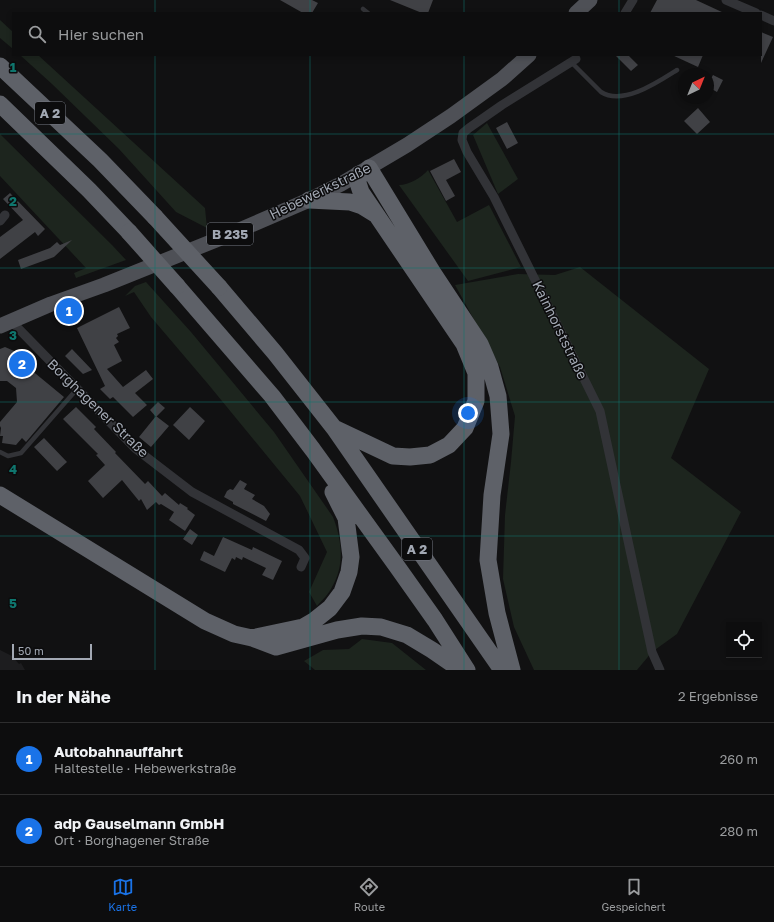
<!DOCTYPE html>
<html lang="de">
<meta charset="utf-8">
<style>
body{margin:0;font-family:"Golos Text",sans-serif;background:#1b1b1c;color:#f1f3f6}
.controls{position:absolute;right:12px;bottom:12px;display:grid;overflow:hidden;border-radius:0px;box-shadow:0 2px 6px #0003}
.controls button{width:36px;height:36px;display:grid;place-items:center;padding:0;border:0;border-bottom:1px solid #2d2d2e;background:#0d0d0e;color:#f1f3f6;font:20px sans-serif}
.compass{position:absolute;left:678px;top:68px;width:36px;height:36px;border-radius:50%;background:#0d0d0e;box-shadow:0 2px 6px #0003;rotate:43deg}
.scale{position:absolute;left:12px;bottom:10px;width:80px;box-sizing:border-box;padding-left:4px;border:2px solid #a2a8b3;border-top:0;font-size:11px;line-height:14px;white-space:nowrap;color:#a2a8b3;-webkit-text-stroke:3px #0c0c0d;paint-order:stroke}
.you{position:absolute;left:468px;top:413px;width:14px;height:14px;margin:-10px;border:3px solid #fff;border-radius:50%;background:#1a73e8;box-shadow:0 0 0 6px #1a73e833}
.badge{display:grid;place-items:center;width:26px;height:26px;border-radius:50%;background:#1a73e8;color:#fff;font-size:13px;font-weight:700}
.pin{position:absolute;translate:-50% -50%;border:2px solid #fff;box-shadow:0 1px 4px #0006}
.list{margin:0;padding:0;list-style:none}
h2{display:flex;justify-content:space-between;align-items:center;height:52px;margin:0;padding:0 16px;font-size:17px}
h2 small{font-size:13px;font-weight:400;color:#9a9c9e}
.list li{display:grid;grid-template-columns:26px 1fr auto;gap:12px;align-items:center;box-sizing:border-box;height:72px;padding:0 16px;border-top:1px solid #2d2d2e}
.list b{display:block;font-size:15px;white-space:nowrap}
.list p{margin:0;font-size:13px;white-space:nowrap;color:#9a9c9e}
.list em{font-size:13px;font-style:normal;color:#9a9c9e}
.icon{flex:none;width:22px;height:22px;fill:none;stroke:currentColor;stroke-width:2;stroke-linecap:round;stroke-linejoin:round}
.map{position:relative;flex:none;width:774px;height:670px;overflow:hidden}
.search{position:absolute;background:#0d0d0e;box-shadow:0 2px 6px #0003;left:12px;right:12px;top:12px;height:44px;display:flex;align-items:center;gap:10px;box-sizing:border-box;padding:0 14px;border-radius:0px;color:#9a9c9e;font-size:15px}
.sheet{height:196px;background:#0d0d0e}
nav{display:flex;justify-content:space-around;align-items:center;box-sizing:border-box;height:56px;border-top:1px solid #2d2d2e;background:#0d0d0e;font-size:11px;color:#9a9c9e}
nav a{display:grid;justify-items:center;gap:2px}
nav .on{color:#1a73e8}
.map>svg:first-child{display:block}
.built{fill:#1d1d1f}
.green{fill:#1d251e}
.building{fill:#404145}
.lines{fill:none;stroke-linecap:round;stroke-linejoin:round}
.lane{stroke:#323337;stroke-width:4.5}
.street{stroke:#323337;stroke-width:9}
.primary{stroke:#4e5056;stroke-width:15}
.highway{stroke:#5e6168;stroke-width:17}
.highway-bridge{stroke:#5e6168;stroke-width:17}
.grid{fill:none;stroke:#0f766e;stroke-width:1;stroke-opacity:0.55}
.labels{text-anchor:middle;stroke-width:3;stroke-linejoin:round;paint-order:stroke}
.shield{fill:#0c0c0d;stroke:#757981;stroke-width:1}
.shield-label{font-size:13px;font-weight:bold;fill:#a2a8b3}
.street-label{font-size:14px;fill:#a2a8b3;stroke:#0c0c0d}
.grid-label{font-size:13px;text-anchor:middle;font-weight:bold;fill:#0f766e;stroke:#0c0c0d;stroke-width:3;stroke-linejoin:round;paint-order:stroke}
</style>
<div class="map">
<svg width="774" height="670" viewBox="0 0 774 670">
<rect width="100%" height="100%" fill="#111112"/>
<path class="built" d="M0 650 12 656 19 664 21 663 25 670H0Z"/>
<path class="green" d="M0 20 13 32V49L0 38Z
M20 55H38L205 208 207 228 176 212 119 149 52 84Z
M487 123 518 179 498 194 473 135Z
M0 134 112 245 126 260 76 278 74 273 86 268 0 176Z
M428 170 457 222 489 205 521 267 468 281 399 185C409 185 421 178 428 170Z
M580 267 709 369 671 458 741 512 677 634 652 652 637 670H534L514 627 503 579 505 515 511 462 515 416 500 367 455 285 518 274 555 275Z
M146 282 191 332 274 432 333 517C342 540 345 565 332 587 329 594 322 600 317 606L309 592 327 552 300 496 208 384 151 317 134 292 125 296 135 286Z
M362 639 392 643 426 670H315L304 661 323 650 349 649Z"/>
<path class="building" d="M280 0H312L318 3 312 13H303Z
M390 0H433L428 13H422Z
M657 0H696L724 13H650Z
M761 32 773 37 761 63Z
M615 55H628L638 65 631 71Z
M672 55H703L698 67Z
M713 75 723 80 717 92 708 87V84Z
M698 108 710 122 697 134 684 121Z
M507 122 518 143 507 149 496 128Z
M454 159 461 172 446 180 455 196 446 201 430 171Z
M10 193 45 229 38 236 35 232 0 259V237L23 220 3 199Z
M72 240 54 257 21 269 18 260 50 248 57 242 60 245Z
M119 307 130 328 117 334 118 336 116 338 119 342 114 345 122 361 107 369 123 387 146 370 153 379 135 393 147 405 133 417 113 397 110 399 100 389 105 386 77 328Z
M5 347 35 360 30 369 64 397 26 442 22 438 16 445 2 443 3 436H0L1 428 0 426V422L17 402 16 388 7 381H0V349Z
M72 349 92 370 83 374 65 356Z
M158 402 165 408 156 417 150 410Z
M76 407 96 427 94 429 116 452 115 453 145 484 148 481 162 496 165 493 179 505 180 503 188 508 187 509 195 515 185 531 169 520 174 512 161 504 159 505 156 502 147 510 141 499 139 501 122 480 103 498 88 481 105 465 96 455 98 454 63 419Z
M190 407 205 421 189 440 173 425Z
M156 416 169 426 151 447 139 437Z
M44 438 67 462 57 471 34 447Z
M240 480 247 484 244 489 255 495 252 499 264 506 270 514 266 521 233 504V502L224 497 227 491 230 489 233 490Z
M190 529 198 535 192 545 183 539Z
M223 537 252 550 253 547 282 561 273 580 262 575 266 568 243 557 242 560 236 557 235 560 232 558 225 572 200 560 204 551 214 556Z"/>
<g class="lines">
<path class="lane" d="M363 9 368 13
M571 62 601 92C623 106 658 82 677 70
M0 452 8 456 21 453 77 389"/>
<path class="street" d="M726 0 756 13
M625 13 633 0
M761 15 774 21
M576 59 502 105 469 128 463 133 462 140 467 152 494 197 600 411 652 652 660 670
M0 221 5 215
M11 321 136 449 192 492 299 550 305 558 301 567"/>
<path class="primary" d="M576 13 590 0
M0 326 51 304 104 285 221 238 309 200 341 184 407 145 451 116 502 79 529 55"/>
<path class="highway" d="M0 66 100 160 155 217
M0 104 89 190 129 232
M369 168 433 273 480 344 490 367 498 396 501 434 492 495 488 560 497 613 512 670
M309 200 350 202 362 206 375 214
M177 286 272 396 313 450 396 565 435 620 467 670
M219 287 275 353 334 428 502 670
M336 429 393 456 410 457 430 455 449 445 465 428 476 401V373L464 344 361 192 358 183 359 174
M0 495 205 621 234 634 252 638 276 647 337 630 362 626 381 627 407 635 432 650 461 670
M252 638 303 627 315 620 330 608 342 592 349 572 351 557 346 518 333 492"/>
<path class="highway-bridge" d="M155 217 219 287
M129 232 177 286"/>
</g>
<path class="grid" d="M155 0V13M310 0V13M464 0V13M619 0V13M155 55V670M310 55V670M464 55V670M619 55V670M0 134H774M0 268H774M0 402H774M0 536H774"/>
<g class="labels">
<g class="shield">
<rect x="35" y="102" width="30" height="22" rx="3"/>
<rect x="207" y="223" width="46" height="22" rx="3"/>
<rect x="402" y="538" width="30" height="22" rx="3"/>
</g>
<g class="shield-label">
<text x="50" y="118">A 2</text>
<text x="230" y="239">B 235</text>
<text x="417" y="554">A 2</text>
</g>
<g class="street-label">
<text transform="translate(320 191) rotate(-26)" y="5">Hebewerkstraße</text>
<text transform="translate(560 330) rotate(64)" y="5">Kainhorststraße</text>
<text transform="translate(98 408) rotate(44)" y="5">Borghagener Straße</text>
</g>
</g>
<g class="grid-label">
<text x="13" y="72">1</text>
<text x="13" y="206">2</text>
<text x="13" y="340">3</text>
<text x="13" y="474">4</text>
<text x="13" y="608">5</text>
</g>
</svg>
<div class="controls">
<button><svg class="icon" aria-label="locate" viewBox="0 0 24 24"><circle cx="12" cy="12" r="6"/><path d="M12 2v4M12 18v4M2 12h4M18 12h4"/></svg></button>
</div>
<svg class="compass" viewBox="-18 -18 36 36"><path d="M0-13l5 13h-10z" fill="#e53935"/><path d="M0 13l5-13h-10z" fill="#9a9c9e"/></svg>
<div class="scale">50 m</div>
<div class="you"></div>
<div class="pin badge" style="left:69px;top:311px">1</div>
<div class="pin badge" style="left:22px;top:364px">2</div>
<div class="search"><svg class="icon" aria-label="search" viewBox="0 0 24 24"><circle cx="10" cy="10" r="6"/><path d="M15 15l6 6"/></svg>Hier suchen</div>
</div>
<section class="sheet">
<h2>In der Nähe<small>2 Ergebnisse</small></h2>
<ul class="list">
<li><span class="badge">1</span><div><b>Autobahnauffahrt</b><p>Haltestelle · Hebewerkstraße</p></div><em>260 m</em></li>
<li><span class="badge">2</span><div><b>adp Gauselmann GmbH</b><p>Ort · Borghagener Straße</p></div><em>280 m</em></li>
</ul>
</section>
<nav>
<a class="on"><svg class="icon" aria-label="map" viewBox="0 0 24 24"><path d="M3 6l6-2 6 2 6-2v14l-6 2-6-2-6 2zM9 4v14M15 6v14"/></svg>Karte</a>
<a><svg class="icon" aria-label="directions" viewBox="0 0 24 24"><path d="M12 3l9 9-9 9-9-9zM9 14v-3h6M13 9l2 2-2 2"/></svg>Route</a>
<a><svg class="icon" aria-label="saved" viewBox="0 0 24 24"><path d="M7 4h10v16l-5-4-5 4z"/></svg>Gespeichert</a>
</nav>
